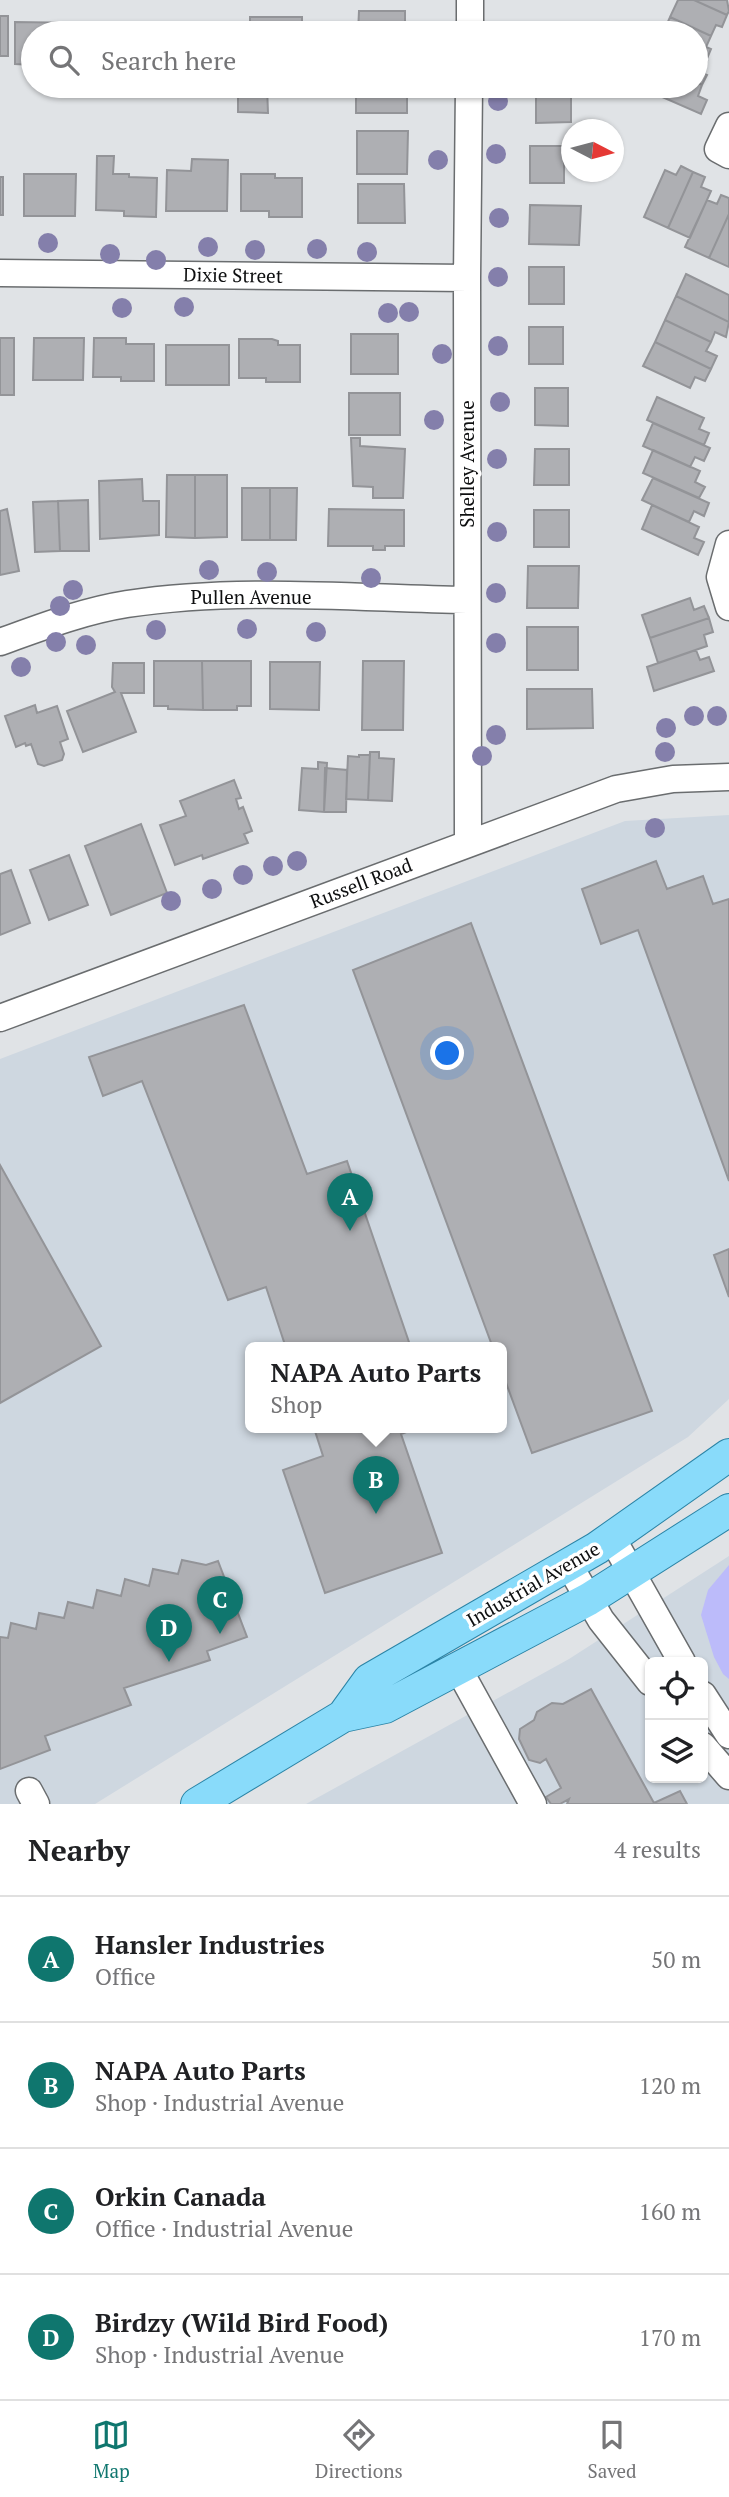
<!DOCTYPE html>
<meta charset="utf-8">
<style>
body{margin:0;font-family:"PT Serif",serif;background:#f2f2f2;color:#202124}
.controls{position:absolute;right:21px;bottom:21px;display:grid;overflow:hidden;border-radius:10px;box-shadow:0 2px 5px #0004}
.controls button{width:63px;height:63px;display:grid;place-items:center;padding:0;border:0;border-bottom:2px solid #e0e0e0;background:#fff;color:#202124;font:35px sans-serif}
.compass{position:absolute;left:561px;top:119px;width:63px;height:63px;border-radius:50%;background:#fff;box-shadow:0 2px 5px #0004;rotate:96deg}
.you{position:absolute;left:448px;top:1054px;width:24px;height:24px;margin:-18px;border:5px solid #fff;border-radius:50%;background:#1a73e8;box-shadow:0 0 0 10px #1a73e833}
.badge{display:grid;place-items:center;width:46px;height:46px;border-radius:50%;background:#0f766e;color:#fff;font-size:23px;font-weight:700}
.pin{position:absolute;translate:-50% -58px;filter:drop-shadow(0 2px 4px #0008)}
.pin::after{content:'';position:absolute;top:37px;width:24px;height:21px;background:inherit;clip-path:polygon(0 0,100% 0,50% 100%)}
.popup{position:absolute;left:245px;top:1342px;width:262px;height:91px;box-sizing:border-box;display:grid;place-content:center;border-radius:10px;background:#fff;filter:drop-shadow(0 2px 5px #0005);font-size:23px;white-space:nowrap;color:#757577}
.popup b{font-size:26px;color:#202124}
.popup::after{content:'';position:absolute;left:50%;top:100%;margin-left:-14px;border:14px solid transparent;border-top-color:#fff}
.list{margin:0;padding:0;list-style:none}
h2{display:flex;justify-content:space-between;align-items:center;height:91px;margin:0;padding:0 28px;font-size:30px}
h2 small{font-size:23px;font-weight:400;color:#757577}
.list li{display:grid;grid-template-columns:46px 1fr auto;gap:21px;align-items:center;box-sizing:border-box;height:126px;padding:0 28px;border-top:2px solid #e0e0e0}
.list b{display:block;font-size:26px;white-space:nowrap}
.list p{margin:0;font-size:23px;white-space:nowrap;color:#757577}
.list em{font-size:23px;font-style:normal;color:#757577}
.icon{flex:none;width:38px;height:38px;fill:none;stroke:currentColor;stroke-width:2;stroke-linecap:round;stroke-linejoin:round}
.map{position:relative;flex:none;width:729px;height:1804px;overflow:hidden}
.search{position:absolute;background:#fff;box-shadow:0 2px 5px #0004;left:21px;right:21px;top:21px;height:77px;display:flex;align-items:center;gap:18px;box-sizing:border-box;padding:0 24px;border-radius:38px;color:#757577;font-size:26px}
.sheet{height:595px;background:#fff}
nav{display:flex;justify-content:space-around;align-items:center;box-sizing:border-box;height:98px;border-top:2px solid #e0e0e0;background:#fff;font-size:19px;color:#757577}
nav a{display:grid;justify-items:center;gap:4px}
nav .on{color:#0f766e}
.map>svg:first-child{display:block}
.built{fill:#ced7e0;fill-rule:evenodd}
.green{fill:#bcbbfa}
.building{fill:#aeafb3;stroke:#939498;stroke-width:2}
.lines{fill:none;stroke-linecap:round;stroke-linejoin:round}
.minor-casing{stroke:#6a6d6f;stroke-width:29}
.major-casing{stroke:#2b84a6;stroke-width:34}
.minor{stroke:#fff;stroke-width:26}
.major{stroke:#89dbfa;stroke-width:32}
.tree{fill:#847fab}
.labels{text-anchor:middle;stroke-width:7;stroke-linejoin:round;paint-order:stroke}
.street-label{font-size:19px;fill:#0e0f10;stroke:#fff}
</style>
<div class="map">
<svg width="729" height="1804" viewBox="0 0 729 1804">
<rect width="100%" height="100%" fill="#e0e3e6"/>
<path class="built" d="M729 815V1399L688 1437 95 1804H0V1059L625 821ZM250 1348H502V1428H250Z
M729 1556V1804H306L569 1659ZM650 1662H703V1778H650Z"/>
<path class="green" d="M729 1565V1679L723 1674 714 1657 701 1615 708 1590Z"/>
<path class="building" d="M678 0H694L727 15 722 27 716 25 711 36 670 17Z
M694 0H727L729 11 727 15Z
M359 11H405V33H358Z
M0 16H8V56H0Z
M250 17H302V33H250Z
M670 17 711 36 706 47 711 49 706 61 696 56V33H663Z
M15 22 83 23V33H33V65L15 64Z
M230 22V33H179V23Z
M107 23H154V33H107Z
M536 25H571V33H536Z
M696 56 707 61 702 73 707 75 702 85 696 82Z
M696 82 702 85 698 96 707 100 701 114 644 89 646 86H696Z
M238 86H267L268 113 238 112Z
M356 86H407V113H356Z
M536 86H571V122L536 123Z
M357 131H408L407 174H357Z
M530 146H564V183H530Z
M97 156H114L113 174H129V177L157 178 156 217 124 216V211L96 210Z
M192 159 228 160 227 211H166L167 170 191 171Z
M681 166 693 172 668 228 644 217 665 170 676 175Z
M693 172 705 177 701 187 711 191 690 238 668 228Z
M24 174H76L75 216H24Z
M241 174H275V178H302V217H269V211H241Z
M0 177H3V215H0Z
M358 184H404L405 223H358Z
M721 195 729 198V214L709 258 685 247 707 200 717 204Z
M530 205 581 206 579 245 529 244Z
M729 214V267L709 258Z
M529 267H564V304H529Z
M686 274 729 295V322L676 296Z
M676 296 729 322 726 337 715 332 711 342 665 320Z
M665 320 711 342 706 351 717 356 711 369 655 342Z
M529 327H563V364H529Z
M351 334H398V374H351Z
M0 338H14V395H0Z
M34 338H84L83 380H33Z
M94 338H126V344H154V381H121V377H93Z
M239 339H272L278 341V345H300V382H266V378H239Z
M655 342 711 369 705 381 695 377 690 388 643 366Z
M166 345H229V385H166Z
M535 388H568V426L535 425Z
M349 393H400V435H349Z
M657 397 704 418 699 429 709 433 704 445 647 420Z
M653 423 710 448 704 461 695 457 690 467 643 446Z
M351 438H360V446L405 449 403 498H373V487L353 486Z
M535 449H569V485H534Z
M653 450 700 471 695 482 705 487 699 498 643 473Z
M167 475H195V538L166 537Z
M195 475H227V537L195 538Z
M653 478 709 503 704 516 694 511 689 522 642 500Z
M142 479 143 501H159V535L100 539 99 481Z
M242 488H270V540H242Z
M270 488H297L296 540H270Z
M88 500 89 551H60L58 501Z
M58 501 60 551 35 552 33 502Z
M652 505 699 527 694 538 704 542 698 555 642 529Z
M7 509 19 571 0 575V511Z
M329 509 404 510V546H385V550H373V546H328Z
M534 510H569V547H534Z
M528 566H579L578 608H527Z
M690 598 694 610 704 606 709 618 650 638 642 615Z
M709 618 713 632 704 635 707 646 658 663 650 638Z
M527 627H578V670H527Z
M696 650 700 660 709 657 714 671 654 691 647 667Z
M154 661H202L203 710 168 709V706H154Z
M202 661H251V706H237V710H203Z
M363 661H404L403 730H362Z
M270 662H320L319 710 270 709Z
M113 663H144V693H121L136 732 83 752 67 711 115 692 112 687Z
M527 689H592L593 728 527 729Z
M35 705 37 713 57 706 68 739 60 742 64 754 62 760 44 766 38 764 31 744 26 746 25 743 16 747 5 716Z
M370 752H379V758L394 759 392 801 368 800Z
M359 755H370L368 800 346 799 348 756 359 757Z
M318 762 327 763 324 812 299 810 302 768 318 769Z
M325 768 347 770 346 812H324Z
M234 780 241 798 236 799 239 809 243 807 252 831 244 834 248 843 203 859 202 855 175 865 160 825 186 816 180 801Z
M141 824 167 893 111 915 85 846Z
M69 855 88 905 49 920 30 870Z
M656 861 667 889 703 876 713 904 729 899V1181L638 930 601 944 582 889Z
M11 870 30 923 0 935V874Z
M471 923 652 1411 532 1453 502 1372V1348H493L353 970Z
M244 1005 307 1174 347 1161 411 1348H286L266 1287 228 1300 142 1081 103 1096 89 1057Z
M0 1165 101 1346 0 1403Z
M729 1249V1297L714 1255Z
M314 1428H417L401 1434 442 1553 325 1593 283 1470 323 1456Z
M182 1560 206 1565 218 1561 247 1637 207 1651 210 1660 124 1688 131 1705 45 1736 50 1750 0 1769V1637L8 1638 11 1623 36 1629 39 1613 64 1618 68 1602 93 1608 97 1590 121 1596 125 1579 149 1586 153 1569 178 1574Z
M591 1689 654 1803 680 1791 687 1804H567L569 1799 560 1804H551L546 1797 561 1788 546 1759 540 1763 529 1760 519 1739 520 1729 534 1720 537 1712 552 1703 563 1704Z"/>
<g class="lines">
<g class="minor-casing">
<path id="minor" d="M470 33V0
M729 126 718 149 729 155
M0 273 467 278
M729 544 720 577 729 607
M0 642C42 627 83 611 127 604 239 587 354 598 467 600
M468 843 467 278 469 86
M0 1018 616 789 673 779 729 777
M612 1538 682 1662
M569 1565 601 1620 650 1682
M458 1668 533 1804
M703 1695 729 1735
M703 1746 729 1776
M29 1791 36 1804"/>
</g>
<g class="major-casing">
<path id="major" d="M343 1716 369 1680 597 1548 729 1455
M197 1804 343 1716 385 1707 589 1599 729 1510"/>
</g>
<use href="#minor" class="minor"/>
<use href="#major" class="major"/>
</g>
<g class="tree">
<circle cx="498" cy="101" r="10"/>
<circle cx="496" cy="154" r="10"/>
<circle cx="438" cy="160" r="10"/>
<circle cx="499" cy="218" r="10"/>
<circle cx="48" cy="243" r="10"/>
<circle cx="208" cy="247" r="10"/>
<circle cx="317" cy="249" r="10"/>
<circle cx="255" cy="250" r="10"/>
<circle cx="367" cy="252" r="10"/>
<circle cx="110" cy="254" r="10"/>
<circle cx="156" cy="260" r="10"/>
<circle cx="498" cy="277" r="10"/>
<circle cx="184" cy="307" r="10"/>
<circle cx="122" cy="308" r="10"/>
<circle cx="409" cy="312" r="10"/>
<circle cx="388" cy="313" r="10"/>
<circle cx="498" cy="346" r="10"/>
<circle cx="442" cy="354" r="10"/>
<circle cx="500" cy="402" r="10"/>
<circle cx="434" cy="420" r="10"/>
<circle cx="497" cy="459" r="10"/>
<circle cx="497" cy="532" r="10"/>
<circle cx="209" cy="570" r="10"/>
<circle cx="267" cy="572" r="10"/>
<circle cx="371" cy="578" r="10"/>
<circle cx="73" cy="590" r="10"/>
<circle cx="496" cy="593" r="10"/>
<circle cx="60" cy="606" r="10"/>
<circle cx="247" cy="629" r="10"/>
<circle cx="156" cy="630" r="10"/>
<circle cx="316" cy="632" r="10"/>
<circle cx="56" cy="642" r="10"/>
<circle cx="496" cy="643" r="10"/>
<circle cx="86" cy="645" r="10"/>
<circle cx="21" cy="667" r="10"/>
<circle cx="694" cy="716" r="10"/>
<circle cx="717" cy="716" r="10"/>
<circle cx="666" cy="728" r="10"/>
<circle cx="496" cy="735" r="10"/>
<circle cx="665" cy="752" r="10"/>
<circle cx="482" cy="756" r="10"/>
<circle cx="655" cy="828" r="10"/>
<circle cx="297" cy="861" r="10"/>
<circle cx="273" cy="866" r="10"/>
<circle cx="243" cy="875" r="10"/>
<circle cx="212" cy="889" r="10"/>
<circle cx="171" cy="901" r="10"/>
</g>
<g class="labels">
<g class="street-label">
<text transform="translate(233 275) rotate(1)" y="7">Dixie Street</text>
<text transform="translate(467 464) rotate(-90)" y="7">Shelley Avenue</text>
<text x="251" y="604">Pullen Avenue</text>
<text transform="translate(361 883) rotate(-21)" y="7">Russell Road</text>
<text transform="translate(533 1584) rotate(-30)" y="7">Industrial Avenue</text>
</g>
</g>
</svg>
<div class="controls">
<button><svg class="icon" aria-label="locate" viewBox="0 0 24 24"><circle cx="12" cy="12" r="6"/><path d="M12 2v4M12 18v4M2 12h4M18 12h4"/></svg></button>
<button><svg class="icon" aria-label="layers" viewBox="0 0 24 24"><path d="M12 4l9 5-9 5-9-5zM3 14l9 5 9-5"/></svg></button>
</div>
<svg class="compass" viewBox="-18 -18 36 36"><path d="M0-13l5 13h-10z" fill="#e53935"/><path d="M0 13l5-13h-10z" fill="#757577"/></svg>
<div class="you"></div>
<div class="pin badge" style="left:350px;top:1231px">A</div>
<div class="pin badge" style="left:376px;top:1514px">B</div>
<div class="popup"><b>NAPA Auto Parts</b>Shop</div>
<div class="pin badge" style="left:220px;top:1634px">C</div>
<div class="pin badge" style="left:169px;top:1662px">D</div>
<div class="search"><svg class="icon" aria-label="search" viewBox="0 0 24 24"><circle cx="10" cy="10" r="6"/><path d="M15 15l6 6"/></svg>Search here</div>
</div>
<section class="sheet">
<h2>Nearby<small>4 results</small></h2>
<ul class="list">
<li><span class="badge">A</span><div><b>Hansler Industries</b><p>Office</p></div><em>50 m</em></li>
<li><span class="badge">B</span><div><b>NAPA Auto Parts</b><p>Shop · Industrial Avenue</p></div><em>120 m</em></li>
<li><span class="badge">C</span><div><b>Orkin Canada</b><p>Office · Industrial Avenue</p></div><em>160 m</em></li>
<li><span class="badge">D</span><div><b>Birdzy (Wild Bird Food)</b><p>Shop · Industrial Avenue</p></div><em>170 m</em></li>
</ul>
</section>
<nav>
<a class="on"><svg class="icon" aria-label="map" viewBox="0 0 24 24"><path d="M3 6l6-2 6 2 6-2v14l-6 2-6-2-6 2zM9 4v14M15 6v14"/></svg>Map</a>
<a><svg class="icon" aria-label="directions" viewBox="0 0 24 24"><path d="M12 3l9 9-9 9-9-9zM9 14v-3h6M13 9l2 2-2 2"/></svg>Directions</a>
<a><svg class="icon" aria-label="saved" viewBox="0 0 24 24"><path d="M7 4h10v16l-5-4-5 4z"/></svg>Saved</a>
</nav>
